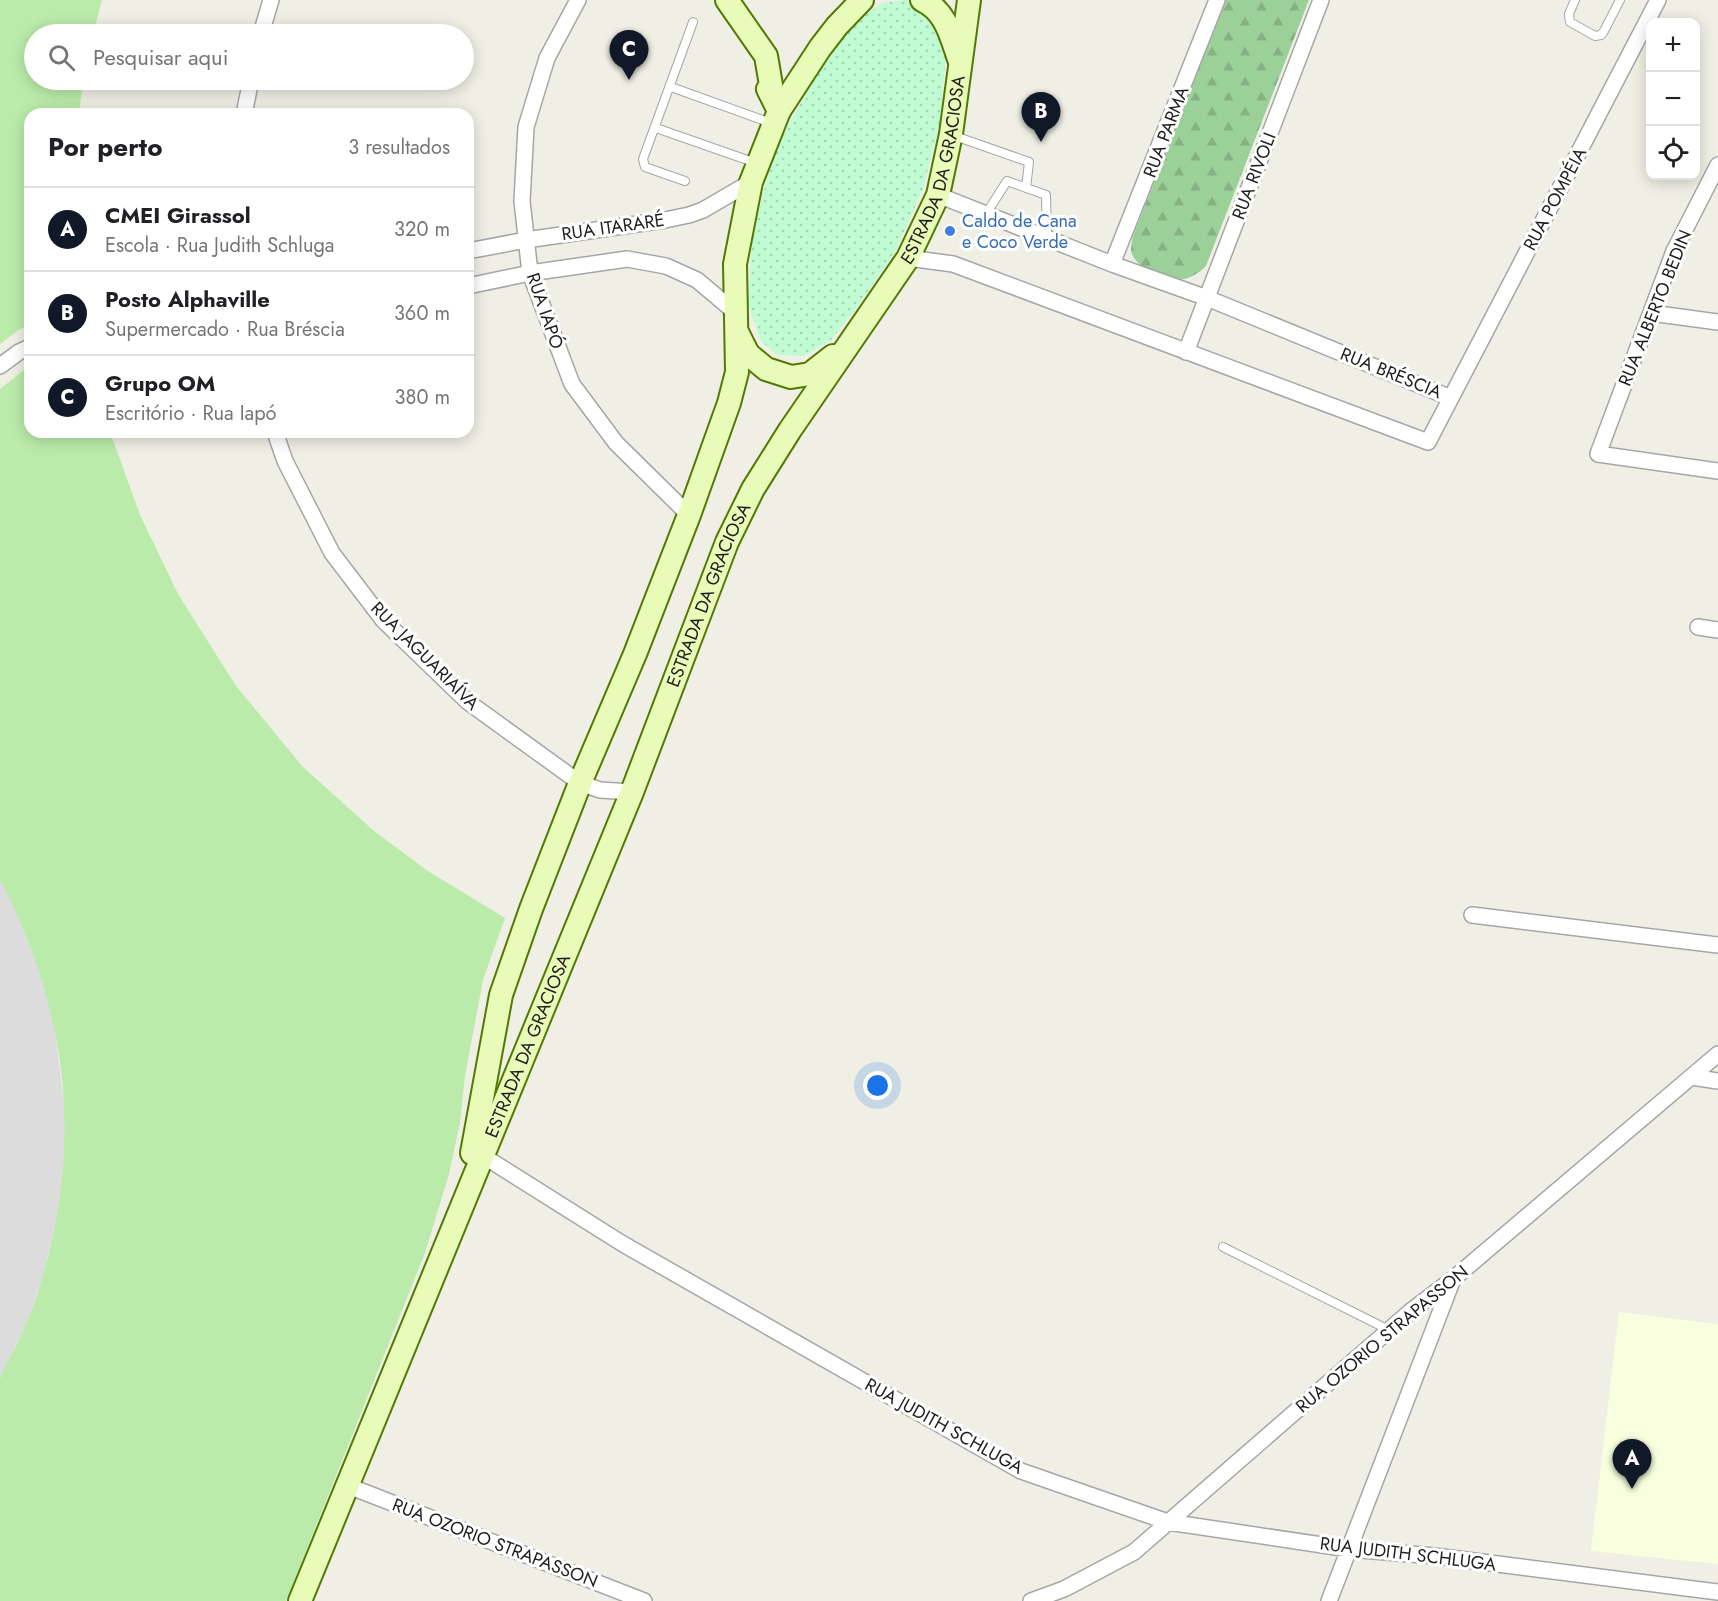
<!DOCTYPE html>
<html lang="pt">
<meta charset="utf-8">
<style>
body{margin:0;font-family:Jost,sans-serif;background:#f2f2f2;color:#202124}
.controls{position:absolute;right:18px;top:18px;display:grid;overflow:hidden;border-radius:12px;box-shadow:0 3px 15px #0003}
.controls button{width:54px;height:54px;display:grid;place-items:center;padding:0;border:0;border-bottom:2px solid #e0e0e0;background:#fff;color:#202124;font:30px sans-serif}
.you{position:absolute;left:878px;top:1086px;width:21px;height:21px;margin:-15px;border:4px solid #fff;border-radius:50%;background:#1a73e8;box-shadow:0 0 0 9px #1a73e833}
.badge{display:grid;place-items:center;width:39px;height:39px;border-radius:50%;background:#111827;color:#fff;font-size:20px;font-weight:700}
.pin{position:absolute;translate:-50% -50px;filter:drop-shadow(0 2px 3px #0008)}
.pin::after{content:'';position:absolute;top:32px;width:21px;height:18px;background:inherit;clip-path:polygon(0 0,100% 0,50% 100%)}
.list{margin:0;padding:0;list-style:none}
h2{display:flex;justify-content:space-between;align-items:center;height:78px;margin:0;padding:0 24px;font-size:26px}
h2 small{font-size:20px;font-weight:400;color:#757577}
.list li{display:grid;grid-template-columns:39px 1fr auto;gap:18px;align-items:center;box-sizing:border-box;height:84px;padding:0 24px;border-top:2px solid #e0e0e0}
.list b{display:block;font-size:22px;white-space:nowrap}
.list p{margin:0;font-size:20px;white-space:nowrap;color:#757577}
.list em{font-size:20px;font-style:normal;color:#757577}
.icon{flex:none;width:33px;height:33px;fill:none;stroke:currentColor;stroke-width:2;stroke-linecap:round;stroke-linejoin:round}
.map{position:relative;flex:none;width:1718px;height:1601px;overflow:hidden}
.search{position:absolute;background:#fff;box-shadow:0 3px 15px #0003;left:24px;top:24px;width:450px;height:66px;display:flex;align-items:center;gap:15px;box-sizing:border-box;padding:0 21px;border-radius:33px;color:#757577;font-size:22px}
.panel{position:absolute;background:#fff;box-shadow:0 3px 15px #0003;left:24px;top:108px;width:450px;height:330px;border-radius:18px}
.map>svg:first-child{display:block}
.residential{fill:#dddcdc}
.education{fill:#f8ffdf}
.grass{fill:#bbebaa}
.forest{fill:url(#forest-firs)}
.park{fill:url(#park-dots)}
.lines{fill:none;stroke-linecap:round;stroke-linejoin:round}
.lane-casing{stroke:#a6a6a6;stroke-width:10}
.street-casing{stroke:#a6a6a6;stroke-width:18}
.secondary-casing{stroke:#527a02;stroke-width:26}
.lane{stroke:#fff;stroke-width:8}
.street{stroke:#fff;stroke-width:15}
.secondary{stroke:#e8fbb8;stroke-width:22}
.shop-dot{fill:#3f7fe0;stroke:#fff;stroke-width:2}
.labels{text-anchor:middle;stroke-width:6;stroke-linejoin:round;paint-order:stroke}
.street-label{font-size:18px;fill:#1f1f1f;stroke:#fff}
.shop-label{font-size:18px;fill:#366cbe;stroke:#fff;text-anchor:start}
</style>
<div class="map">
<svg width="1718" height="1601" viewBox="0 0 1718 1601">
<defs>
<pattern id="forest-firs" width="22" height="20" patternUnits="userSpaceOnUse" patternTransform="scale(1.5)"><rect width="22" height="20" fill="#9cd099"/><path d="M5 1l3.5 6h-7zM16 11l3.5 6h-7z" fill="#86b283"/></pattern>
<pattern id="park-dots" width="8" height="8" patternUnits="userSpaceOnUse" patternTransform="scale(1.5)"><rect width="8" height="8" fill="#c1fbd3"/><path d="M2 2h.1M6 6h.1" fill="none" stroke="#a5d7b5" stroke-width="1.8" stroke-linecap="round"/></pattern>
</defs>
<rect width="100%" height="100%" fill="#f0efe5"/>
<path class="residential" d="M0 879 19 915 38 964 53 1015 66 1120 64 1175 55 1228 42 1279 29 1318 0 1378Z"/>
<path class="education" d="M1619 1312 1718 1324V1564L1591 1551Z"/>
<path class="grass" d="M0 0H102L93 34H34V80H83L79 114H30V325L20 329 0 344Z
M30 365V432H110L140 515 178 594 236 686 303 767 374 831 428 871 505 918 483 980 465 1076 460 1123 449 1174 425 1253 286 1601H0C0 1548 0 1495 0 1442 0 1426 0 1392 0 1379 3 1368 11 1356 16 1346 26 1324 36 1302 42 1278 84 1139 66 1007 0 879V389Z"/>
<path class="forest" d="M1226 0H1309L1206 266C1200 273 1187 280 1177 280 1163 279 1134 267 1131 251 1131 246 1132 241 1133 236Z"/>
<path class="park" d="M907 0 931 12 946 55 940 121 923 189 895 252 858 306 831 340 804 356 777 355 761 341 748 304 752 239 773 154 818 71 849 26 882 3Z"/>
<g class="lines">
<g class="lane-casing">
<path id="lane" d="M1575 0 1569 14 1570 22 1595 36 1601 35 1604 31 1620 0
M671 87 771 123
M656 128 756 163
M952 135 1029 162 1026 188
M685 181 645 167 643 159 693 22
M986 214 1007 181 1046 195 1047 238
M1223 1247 1389 1330"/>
</g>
<g class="street-casing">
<path id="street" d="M578 0 547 58 526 127 522 201 530 273 572 384 616 443 689 515
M261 34 271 0
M244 114 251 80
M1718 165 1674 251 1598 454 1718 471
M938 195 1112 264 1207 298 1451 398
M468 251 526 240 665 220 689 215 703 210 751 182
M908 258 953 264 1428 442 1658 0
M1112 264 1217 0
M468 286 530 273 627 259 666 266 697 280 735 312
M1651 313 1718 322
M1186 352 1321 0
M0 366 19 352 30 347
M275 432 285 461 332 553 383 620 468 702 580 783 600 790 632 792
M1698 627 1718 630
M1472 915 1718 945
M1692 1077 1718 1081
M477 1152 623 1244 1021 1471 1168 1522 1349 1549 1435 1556 1718 1592
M346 1485 644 1601
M1031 1601 1064 1589 1134 1552 1411 1311 1453 1279 1718 1054
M1329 1601 1453 1279"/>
</g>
<g class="secondary-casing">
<g id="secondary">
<path d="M727 0 766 56 771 85 768 89 779 111"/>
<path d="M922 0C946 11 951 36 959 59"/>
<path d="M737 332 748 354 766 369 791 377 810 374 833 356"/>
<path d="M472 1153 501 995 531 909 580 783 635 654 689 515 729 403 737 372 735 264 751 182 779 111 820 48 837 26 862 0"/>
<path id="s1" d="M300 1601 632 792 727 542 753 489 790 430 908 258 938 195 951 134 969 0"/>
</g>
</g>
<use href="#lane" class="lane"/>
<use href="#street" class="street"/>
<use href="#secondary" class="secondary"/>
</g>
<circle class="shop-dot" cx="950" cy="231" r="6"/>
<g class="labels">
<g class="street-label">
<text transform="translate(1166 132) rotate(-69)" y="6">RUA PARMA</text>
<text dy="6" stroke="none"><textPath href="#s1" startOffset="1572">ESTRADA DA GRACIOSA</textPath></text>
<text transform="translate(1254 176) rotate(-69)" y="6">RUA RIVOLI</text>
<text transform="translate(1555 199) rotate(-62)" y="6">RUA POMPÉIA</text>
<text transform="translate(613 227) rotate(-8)" y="6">RUA ITARARÉ</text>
<text transform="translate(1655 308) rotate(-68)" y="6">RUA ALBERTO BEDIN</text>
<text transform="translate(545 311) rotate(71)" y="6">RUA IAPÓ</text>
<text transform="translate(1391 373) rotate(22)" y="6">RUA BRÉSCIA</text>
<text dy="6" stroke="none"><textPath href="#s1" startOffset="1086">ESTRADA DA GRACIOSA</textPath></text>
<text transform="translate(425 656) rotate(45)" y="6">RUA JAGUARIAÍVA</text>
<text dy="6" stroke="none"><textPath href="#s1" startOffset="600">ESTRADA DA GRACIOSA</textPath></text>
<text transform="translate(1382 1339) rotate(-40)" y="6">RUA OZORIO STRAPASSON</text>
<text transform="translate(944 1426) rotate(29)" y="6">RUA JUDITH SCHLUGA</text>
<text transform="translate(495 1543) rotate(21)" y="6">RUA OZORIO STRAPASSON</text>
<text transform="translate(1408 1554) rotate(7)" y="6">RUA JUDITH SCHLUGA</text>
</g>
<g class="shop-label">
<text x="962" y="227">Caldo de Cana<tspan x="962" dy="21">e Coco Verde</tspan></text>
</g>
</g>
</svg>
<div class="controls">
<button>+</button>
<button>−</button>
<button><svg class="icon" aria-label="locate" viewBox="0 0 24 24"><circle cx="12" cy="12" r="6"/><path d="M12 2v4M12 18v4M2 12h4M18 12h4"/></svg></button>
</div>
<div class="you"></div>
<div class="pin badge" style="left:1632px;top:1489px">A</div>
<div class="pin badge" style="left:1041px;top:142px">B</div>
<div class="pin badge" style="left:629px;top:80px">C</div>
<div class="search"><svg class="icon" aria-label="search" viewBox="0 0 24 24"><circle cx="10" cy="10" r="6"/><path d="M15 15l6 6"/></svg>Pesquisar aqui</div>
<section class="panel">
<h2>Por perto<small>3 resultados</small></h2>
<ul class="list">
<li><span class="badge">A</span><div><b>CMEI Girassol</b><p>Escola · Rua Judith Schluga</p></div><em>320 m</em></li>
<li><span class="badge">B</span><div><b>Posto Alphaville</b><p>Supermercado · Rua Bréscia</p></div><em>360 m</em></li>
<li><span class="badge">C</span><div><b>Grupo OM</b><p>Escritório · Rua Iapó</p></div><em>380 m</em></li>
</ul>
</section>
</div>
